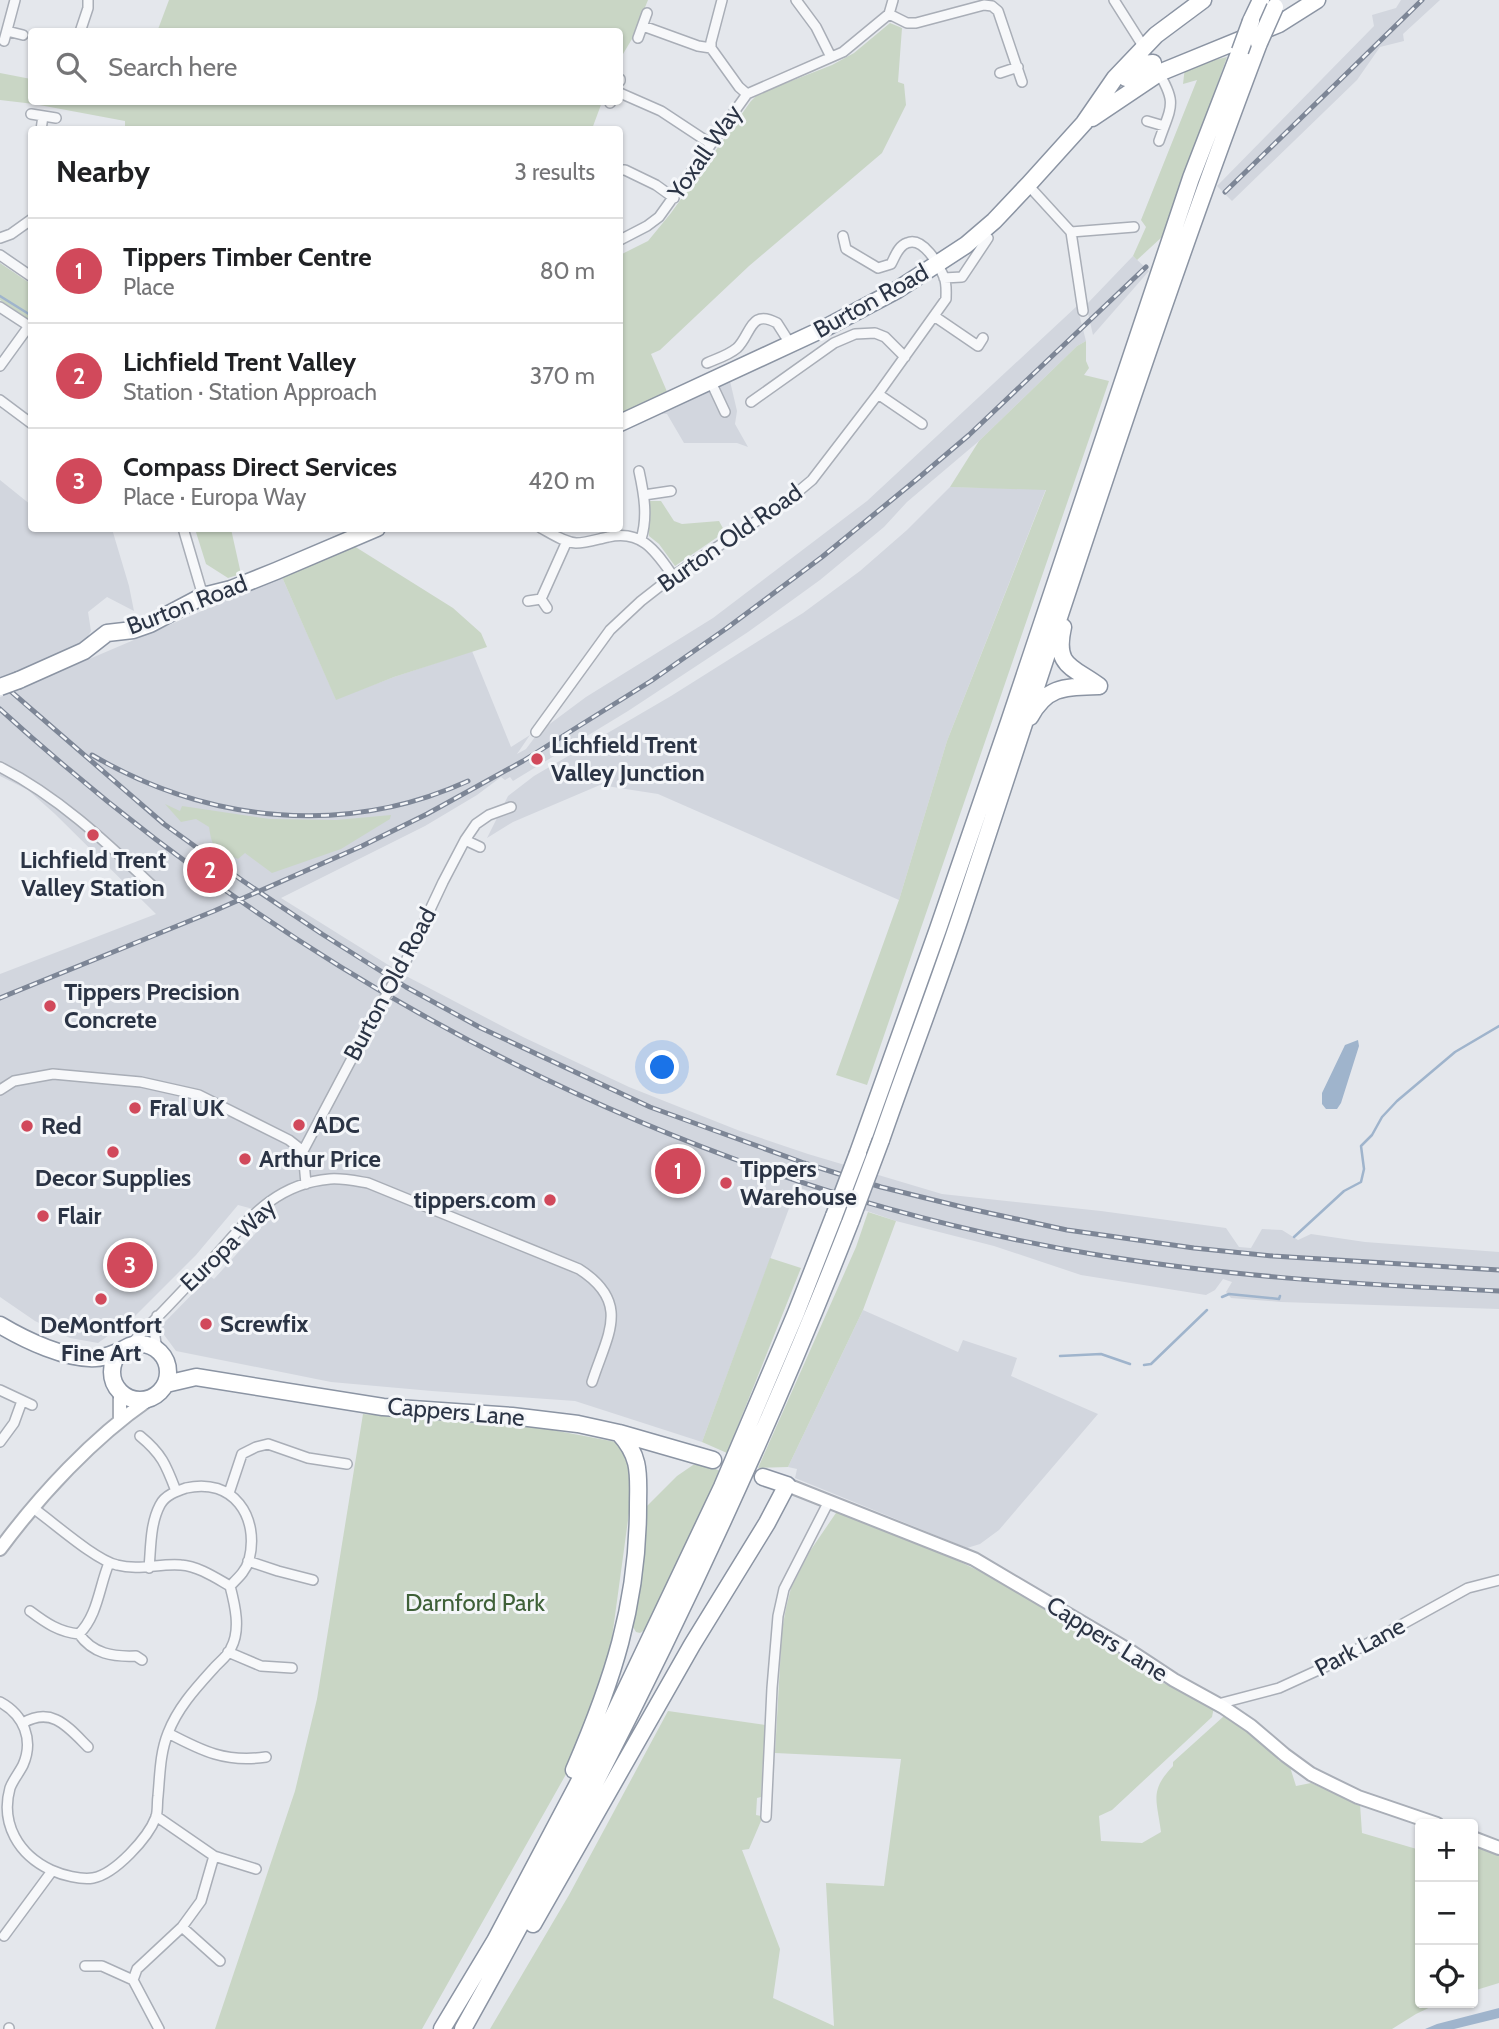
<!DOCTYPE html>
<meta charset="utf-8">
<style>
body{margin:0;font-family:Cabin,sans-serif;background:#f6f6f6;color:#202124}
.controls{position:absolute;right:21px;bottom:21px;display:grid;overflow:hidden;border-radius:7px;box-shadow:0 2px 5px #0004}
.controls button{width:63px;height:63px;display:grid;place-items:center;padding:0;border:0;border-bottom:2px solid #e0e0e0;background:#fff;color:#202124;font:35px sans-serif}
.you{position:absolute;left:663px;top:1068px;width:24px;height:24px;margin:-18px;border:5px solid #fff;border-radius:50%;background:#1a73e8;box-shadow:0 0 0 10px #1a73e833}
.badge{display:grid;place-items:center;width:46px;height:46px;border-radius:50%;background:#d1495b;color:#fff;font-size:23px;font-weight:700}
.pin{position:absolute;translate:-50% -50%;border:4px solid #fff;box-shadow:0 2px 7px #0006}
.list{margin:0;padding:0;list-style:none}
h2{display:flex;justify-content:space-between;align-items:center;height:91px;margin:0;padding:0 28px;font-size:30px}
h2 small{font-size:23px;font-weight:400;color:#757577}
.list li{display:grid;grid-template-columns:46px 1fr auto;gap:21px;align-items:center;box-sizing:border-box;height:105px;padding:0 28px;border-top:2px solid #e0e0e0}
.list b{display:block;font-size:26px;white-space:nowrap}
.list p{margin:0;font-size:23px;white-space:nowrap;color:#757577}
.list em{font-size:23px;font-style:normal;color:#757577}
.icon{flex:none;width:38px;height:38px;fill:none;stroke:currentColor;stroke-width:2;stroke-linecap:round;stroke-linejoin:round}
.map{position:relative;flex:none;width:1499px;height:2029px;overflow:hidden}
.search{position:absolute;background:#fff;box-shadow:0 2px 5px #0004;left:28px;top:28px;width:595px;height:77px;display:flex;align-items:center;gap:18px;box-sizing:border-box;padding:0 24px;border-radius:7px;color:#757577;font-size:26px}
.panel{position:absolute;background:#fff;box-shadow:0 2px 5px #0004;left:28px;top:126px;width:595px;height:406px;border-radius:7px}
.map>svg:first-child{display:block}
.built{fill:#d2d6de}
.green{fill:#c9d6c5}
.water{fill:#9fb4cc}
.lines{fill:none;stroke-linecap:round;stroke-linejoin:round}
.stream{stroke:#9fb4cc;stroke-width:2.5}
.street-casing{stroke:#a9aeb7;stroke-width:12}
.secondary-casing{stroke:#a9aeb7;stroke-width:16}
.highway-casing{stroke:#8b94a3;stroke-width:19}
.street{stroke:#f7f8fa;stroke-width:9}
.secondary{stroke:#fff;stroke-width:12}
.highway{stroke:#fff;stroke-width:16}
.rail-casing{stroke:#7d8696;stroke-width:5}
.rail{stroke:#f4f6f9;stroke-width:2.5;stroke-dasharray:8;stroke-linecap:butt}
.street-bridge-casing{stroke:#a9aeb7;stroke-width:12;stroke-linecap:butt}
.highway-bridge-casing{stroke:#8b94a3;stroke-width:19;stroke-linecap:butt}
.street-bridge{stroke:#f7f8fa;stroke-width:9}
.highway-bridge{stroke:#fff;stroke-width:16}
.poi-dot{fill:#d1495b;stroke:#f4f6f9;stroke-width:2.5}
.labels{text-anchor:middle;stroke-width:6;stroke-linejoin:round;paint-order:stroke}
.street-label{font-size:24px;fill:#2b3445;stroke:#f4f6f9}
.poi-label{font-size:24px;font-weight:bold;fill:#2b3445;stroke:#f4f6f9;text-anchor:start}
.park-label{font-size:24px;fill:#3f6138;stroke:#f4f6f9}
</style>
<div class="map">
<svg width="1499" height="2029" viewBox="0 0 1499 2029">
<rect width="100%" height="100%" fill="#e4e7ec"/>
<path class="built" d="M1401 0H1440L1403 34 1404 41 1380 47 1357 80 1232 201 1217 186 1374 26 1372 15 1396 8Z
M1133 256 1149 271 1093 335 1086 305Z
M1077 306 1086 341 1077 346 979 441 907 502 884 527 820 580 748 632 628 711 513 781 510 777 505 780 501 777 477 795 425 826 281 898 406 976 523 1037 629 1087 740 1131 808 1154 942 1194 1101 1211 1226 1228 1239 1247 1251 1248 1262 1229 1282 1230 1298 1240 1311 1234 1365 1242 1499 1252V1309L1281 1302 1231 1298 1226 1292 1232 1282 1223 1279 1215 1290 1206 1295 1081 1275 994 1246 896 1221 797 1187 702 1442 575 1401 432 1391 331 1382 176 1351 159 1328 210 1276 214 1279 273 1214 238 1205 196 1255 133 1318 98 1343 70 1338 35 1321 0 1297V974L156 914 55 814 28 790 0 776V697L282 577 336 699 394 677 472 651 511 747 530 735 517 754 526 749 535 737 547 726 586 697 713 618 867 501Z
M730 381 737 411 735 424 748 447 737 443H684L667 414 655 413Z
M0 480 31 505 32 528 112 529 129 586 134 611 107 597 88 612 91 631 85 641 63 654 0 680Z
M950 487 1046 489 947 741 899 900 658 794 600 785 513 822 487 838 508 796 534 776 671 696 803 613 860 571 907 530Z
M863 1310 958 1352 963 1340 1017 1358 1011 1376 1098 1414 999 1530 980 1544 967 1548 795 1478 797 1469 788 1467Z"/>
<path class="green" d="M169 0H648L632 39 620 59V32H157Z
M890 23 902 28 898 82 904 84 906 105 882 153 749 266 660 350 651 354 668 394 620 416V255L648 241 671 213 751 101 758 94 832 65 854 53Z
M1227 57 1163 236 1137 260 1133 256 1146 227 1141 220 1197 80 1183 84 1185 67Z
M0 73 31 79 32 102H602L592 129 125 130V121L34 104 0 100Z
M0 263 31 284V321L0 300Z
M1086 341V361L1089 368 1084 375 1109 381 867 1085 836 1075 899 900 947 741 1046 490 950 487 979 441 1077 346Z
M649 501H661L674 521 682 524 719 521 725 532 675 566 659 544 649 536Z
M195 529H231L241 574 228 578 206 564Z
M354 546 453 608 481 633 487 647 394 677 336 700 282 577Z
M165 804 180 811 182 806 270 819 336 820 391 815 390 819 341 849 272 873 245 853 238 859C216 848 213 853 209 827L196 819 181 822Z
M868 1212 896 1221 863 1310 788 1467 758 1468 856 1247Z
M770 1258 801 1268 727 1453 702 1442Z
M363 1414 542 1428 616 1442 625 1449 631 1465V1498L611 1645 582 1746 422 2029H215L295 1791 317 1699Z
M705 1464 720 1471 650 1623 645 1630 640 1633 636 1632 633 1627 645 1543 646 1507 677 1476 693 1465Z
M838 1510 935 1550 996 1579 1104 1641 1159 1681 1214 1707 1212 1717 1112 1810 1099 1816 1101 1841 1142 1843 1161 1832C1157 1800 1149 1791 1173 1766V1762L1224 1716 1254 1735 1278 1756V1760L1290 1767 1296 1786 1311 1783 1360 1804 1362 1833 1420 1850V2003H1439L1416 2014 1392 2029H490L569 1895 668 1711 765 1725 761 1797 757 1798 756 1815 761 1816V1821L749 1849 742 1850 780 1949 773 1998 834 2026 826 1883 884 1886 901 1759 775 1753 782 1630 786 1608 791 1588 810 1551Z
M1473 1844 1499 1854V1983L1473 1991Z"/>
<path class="water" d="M1358 1040 1359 1046 1341 1103 1337 1109H1326L1322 1104V1093L1345 1045Z
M1499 2008V2018L1454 2029H1425L1437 2024Z"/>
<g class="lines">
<path class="stream" d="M0 296 32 316
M1294 1237 1344 1191 1361 1182 1364 1169 1361 1146 1372 1135 1382 1117 1397 1101 1455 1052 1499 1026
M1222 1297 1229 1294 1279 1299 1280 1296
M1060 1356 1101 1354 1130 1364
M1144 1365 1151 1364 1207 1310"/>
<g class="street-casing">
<path id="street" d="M796 0 816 27 831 57
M1114 0 1145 49
M889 14 907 23H916L984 5 992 6 998 11 1022 82
M643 26 698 46 711 48 739 87 747 94
M7 31 23 35
M80 32 88 8V0
M638 38 647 13
M4 41 15 0
M711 48V42L722 0
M1157 70C1178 104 1171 106 1159 141
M1000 73 1018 67
M620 81V79
M620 93 661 111 711 144
M610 103 611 102
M31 114 56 118
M1147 121 1164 126
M41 130 43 116
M620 170H625L656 185 674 198
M1028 185 1071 232 1083 311
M1071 232 1134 227
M0 238 11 234 32 219
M620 240 647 226 659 217 747 94 843 52 889 14 893 0
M0 255 32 277
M944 278 962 277 988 238
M0 307 32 328
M934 316 978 346 983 338
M707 363C716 359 729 355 737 348 751 335 750 308 777 323L791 345
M0 366 29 326
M711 382 725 412
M878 394 922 424
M0 400 32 424
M751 402 834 343 855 334 875 333 885 337 905 357
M639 471C644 494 648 517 641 539
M644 495 671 491
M183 528 203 596
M541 528C552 534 564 542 576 543 587 543 598 539 608 537 642 529 656 552 673 576
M541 599 567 541
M528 601 541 599 547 608
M536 732 610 630 641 601 673 576 787 501 812 480 878 394 946 299C946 292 947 284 944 277 939 265 923 236 907 243 898 246 895 257 891 264L878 268 846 249 843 236
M0 767C61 798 109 845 159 892
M465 840 480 847
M404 965 443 882 465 840 476 824 489 815 511 807
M0 1090 14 1081 53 1074 141 1082 199 1095 289 1140 303 1151
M306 1184 303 1151 377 1011
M127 1348C154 1321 180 1294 206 1266 243 1227 270 1184 330 1179 342 1178 356 1181 368 1183L579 1269C632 1303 607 1335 592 1382
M157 1350 155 1337 157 1316
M0 1390 32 1405
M140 1436C162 1454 166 1465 176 1491
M0 1442 14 1423 22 1401
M229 1493 242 1454 256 1447 268 1444 308 1458 347 1464
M248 1561 278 1571 313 1580
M149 1568C151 1547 150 1524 160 1505 165 1495 177 1491 186 1488 233 1477 260 1517 249 1560 246 1571 238 1578 230 1586
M30 1611C46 1623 59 1632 79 1634 98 1615 99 1587 109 1563
M79 1634C93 1654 113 1657 136 1656L142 1660
M228 1652 261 1666 292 1668
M0 1702C24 1715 34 1740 23 1765 19 1773 13 1780 10 1788 0 1824 19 1855 51 1870 62 1875 81 1880 93 1878 115 1874 148 1838 156 1817 158 1811 157 1802 158 1796 160 1774 160 1753 168 1733 178 1707 196 1688 214 1668 219 1662 228 1656 231 1648 241 1630 235 1605 230 1586 216 1578 198 1566 181 1565 160 1563 139 1571 117 1565 95 1560 53 1522 33 1508
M1218 1704 1279 1688 1325 1667 1468 1588 1499 1580
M23 1723C52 1706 68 1727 88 1747
M168 1733C202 1751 226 1763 266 1757
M156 1816 214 1856 256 1869
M766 1817 772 1688 778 1616 784 1589 829 1501
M182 1927 220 1961
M4 1936 52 1871
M85 1966H102L133 1980
M9 2029V2028
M159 2029 133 1980 137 1969 182 1927 201 1901 214 1856"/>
</g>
<g class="secondary-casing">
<path id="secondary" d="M120 1419V1392
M787 1485 974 1559 1130 1651 1174 1680 1223 1707 1251 1726 1285 1755 1311 1774 1358 1797 1437 1824
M0 1549C40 1495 93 1438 148 1400
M1473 1838 1499 1848"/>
</g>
<g class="highway-casing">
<path id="highway" d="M1251 21 1261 0
M1126 78 1144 64 1153 63
M1092 118 1159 73 1279 24 1317 0
M620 423 825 328 897 290 966 245 994 221 1028 185 1084 123 1115 78 1156 35 1203 0
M1063 627C1054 667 1072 666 1099 686
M19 680 84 651 107 633 133 630 150 624 203 596 231 589 276 571 377 528
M1030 717C1047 685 1067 687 1099 686
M881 1140C907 1065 936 990 961 915 1058 623 1150 330 1259 43
M858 1153 938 929 1009 722 1191 178 1240 51
M0 1325C25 1340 67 1360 96 1358 105 1358 114 1353 123 1350
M112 1372a28 28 0 1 1 56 0a28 28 0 1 1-56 0Z
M166 1384 196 1377 383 1407 512 1416 578 1424 619 1433 713 1460
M574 1770C612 1682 638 1605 638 1507 638 1476 642 1458 619 1433
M533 1924 692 1645 767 1523 787 1485 763 1477
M442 2029 495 1941 608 1727 722 1487 796 1313 834 1216
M463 2029C609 1768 742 1499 851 1220"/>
</g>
<use href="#street" class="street"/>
<use href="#secondary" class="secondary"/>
<use href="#highway" class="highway"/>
<g class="rail-casing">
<path id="rail" d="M1225 192 1422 0
M0 682 164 824 243 881 322 934 406 987 481 1028 650 1107 804 1163 881 1187 966 1208 1067 1230 1194 1248 1273 1256 1499 1270
M0 709C308 990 690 1189 1104 1256 1235 1277 1367 1285 1499 1291
M92 755C208 823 345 837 468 781
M0 998 214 911 362 846 427 814 523 761 651 681 727 628 822 557 916 480 969 435 1146 267"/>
</g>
<use href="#rail" class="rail"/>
<g class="street-bridge-casing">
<path id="street-bridge" d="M377 1011 404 965"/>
</g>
<g class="highway-bridge-casing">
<path id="highway-bridge" d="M1259 43 1275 7
M1240 51 1251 21
M0 687 19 680
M834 1216 858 1153
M851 1220 881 1140"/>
</g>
<use href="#street-bridge" class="street-bridge"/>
<use href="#highway-bridge" class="highway-bridge"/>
</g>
<g class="poi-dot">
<circle cx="537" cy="759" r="7"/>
<circle cx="93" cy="835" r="7"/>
<circle cx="50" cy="1006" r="7"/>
<circle cx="135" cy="1108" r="7"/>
<circle cx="299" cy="1125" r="7"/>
<circle cx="27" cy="1126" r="7"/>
<circle cx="113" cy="1152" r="7"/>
<circle cx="245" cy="1159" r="7"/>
<circle cx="726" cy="1183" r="7"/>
<circle cx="550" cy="1200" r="7"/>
<circle cx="43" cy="1216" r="7"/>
<circle cx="101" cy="1299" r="7"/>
<circle cx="206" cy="1324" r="7"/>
</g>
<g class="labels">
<g class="street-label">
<text transform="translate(705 152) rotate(-55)" y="8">Yoxall Way</text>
<text transform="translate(871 301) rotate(-29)" y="8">Burton Road</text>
<text transform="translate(730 538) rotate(-35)" y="8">Burton Old Road</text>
<text transform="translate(187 605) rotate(-21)" y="8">Burton Road</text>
<text transform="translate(390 984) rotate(-62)" y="8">Burton Old Road</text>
<text transform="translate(228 1245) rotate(-44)" y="8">Europa Way</text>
<text transform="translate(456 1412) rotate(5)" y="8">Cappers Lane</text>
<text transform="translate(1107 1639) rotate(32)" y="8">Cappers Lane</text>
<text transform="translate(1360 1647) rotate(-28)" y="8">Park Lane</text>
</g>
<g class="poi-label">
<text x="551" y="753">Lichfield Trent<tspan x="551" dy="28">Valley Junction</tspan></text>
<text x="93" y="868" text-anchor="middle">Lichfield Trent<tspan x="93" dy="28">Valley Station</tspan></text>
<text x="64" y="1000">Tippers Precision<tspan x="64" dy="28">Concrete</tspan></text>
<text x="149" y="1116">Fral UK</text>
<text x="313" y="1133">ADC</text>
<text x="41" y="1134">Red</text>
<text x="259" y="1167">Arthur Price</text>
<text x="740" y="1177">Tippers<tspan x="740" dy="28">Warehouse</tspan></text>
<text x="113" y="1186" text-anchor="middle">Decor Supplies</text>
<text x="536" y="1208" text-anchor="end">tippers.com</text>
<text x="57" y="1224">Flair</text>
<text x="220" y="1332">Screwfix</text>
<text x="101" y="1333" text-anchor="middle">DeMontfort<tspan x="101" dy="28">Fine Art</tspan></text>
</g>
<g class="park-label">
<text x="475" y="1611">Darnford Park</text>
</g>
</g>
</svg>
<div class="controls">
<button>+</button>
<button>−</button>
<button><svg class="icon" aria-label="locate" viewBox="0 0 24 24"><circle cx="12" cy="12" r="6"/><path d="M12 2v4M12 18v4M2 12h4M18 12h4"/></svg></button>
</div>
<div class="you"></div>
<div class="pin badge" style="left:678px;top:1171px">1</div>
<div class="pin badge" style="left:210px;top:870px">2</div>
<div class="pin badge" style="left:130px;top:1265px">3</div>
<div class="search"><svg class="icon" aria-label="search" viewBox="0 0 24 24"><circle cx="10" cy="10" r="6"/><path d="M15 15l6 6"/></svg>Search here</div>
<section class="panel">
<h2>Nearby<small>3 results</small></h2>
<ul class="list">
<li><span class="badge">1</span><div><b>Tippers Timber Centre</b><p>Place</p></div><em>80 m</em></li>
<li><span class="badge">2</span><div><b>Lichfield Trent Valley</b><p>Station · Station Approach</p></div><em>370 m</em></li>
<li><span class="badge">3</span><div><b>Compass Direct Services</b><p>Place · Europa Way</p></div><em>420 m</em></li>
</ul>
</section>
</div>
